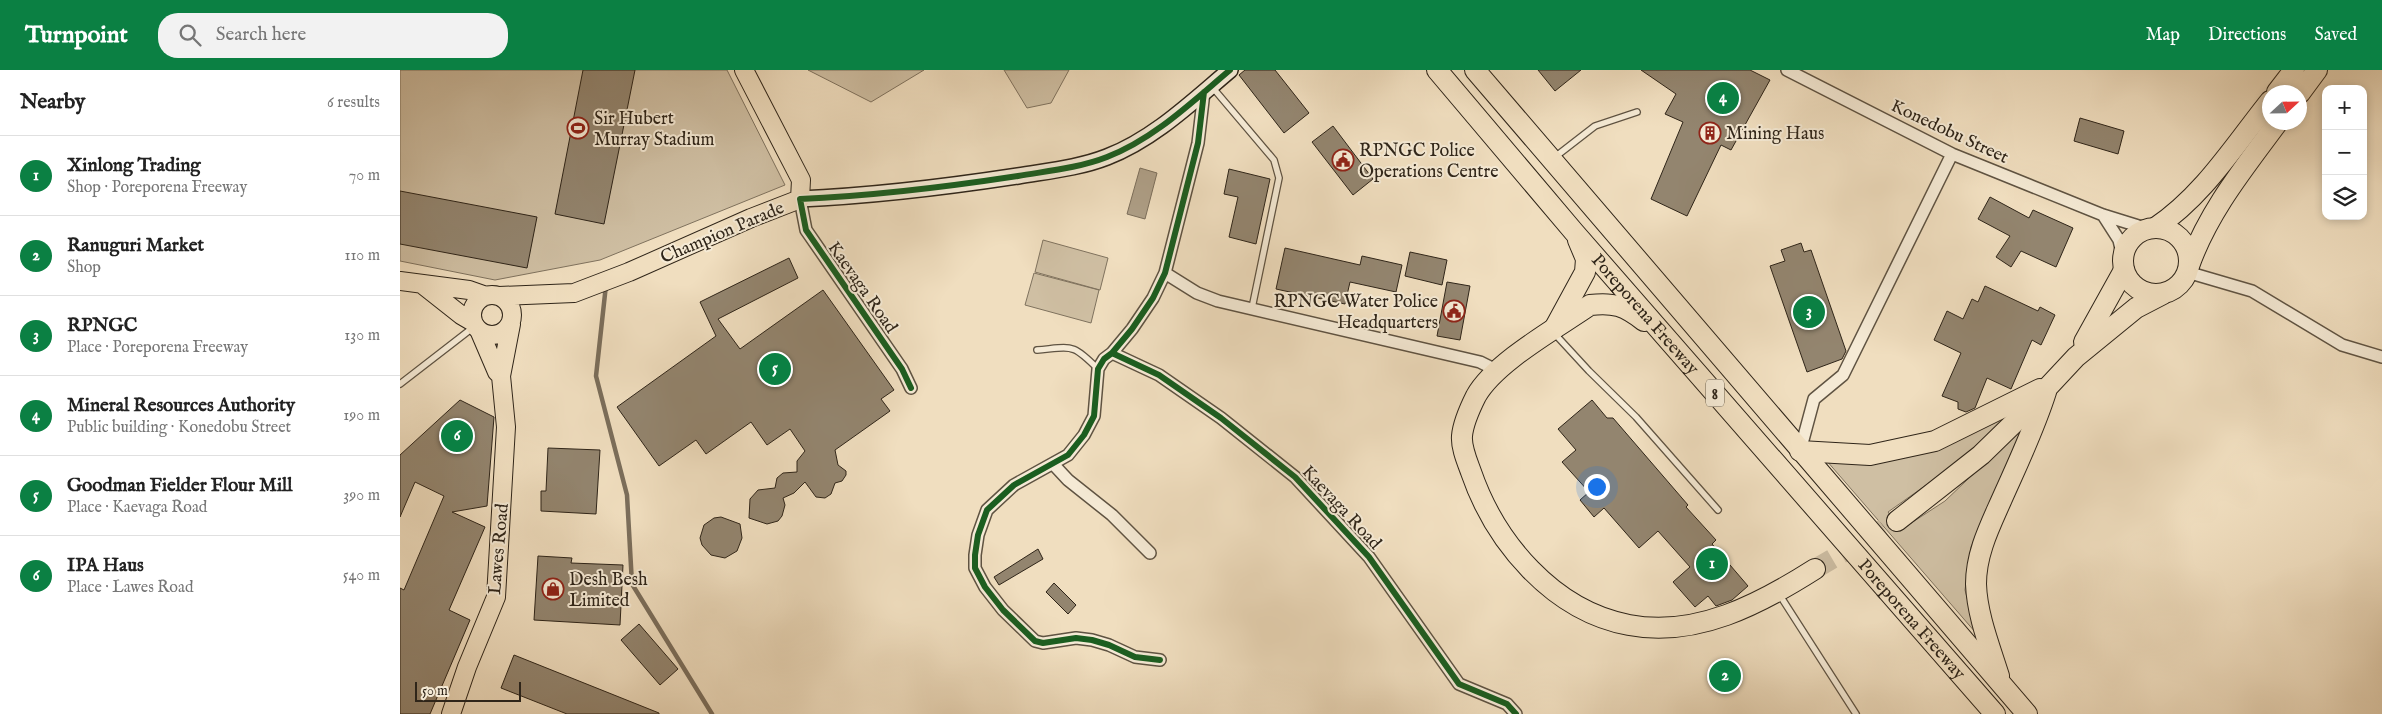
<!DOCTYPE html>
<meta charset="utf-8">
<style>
body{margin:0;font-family:"IM FELL English",serif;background:#f2f2f2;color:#222}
.controls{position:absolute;right:15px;top:15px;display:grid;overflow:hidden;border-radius:10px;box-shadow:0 2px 8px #0003}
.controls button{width:45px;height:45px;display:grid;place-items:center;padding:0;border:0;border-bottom:1px solid #e0e0e0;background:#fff;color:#222;font:25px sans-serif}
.compass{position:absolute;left:1862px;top:15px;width:45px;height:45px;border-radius:50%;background:#fff;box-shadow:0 2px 8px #0003;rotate:68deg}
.scale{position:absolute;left:15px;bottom:12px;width:106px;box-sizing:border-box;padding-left:5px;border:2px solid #2f2519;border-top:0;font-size:14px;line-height:18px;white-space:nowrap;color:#2f2519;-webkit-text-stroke:4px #f5ead5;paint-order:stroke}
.you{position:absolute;left:1196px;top:416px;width:18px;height:18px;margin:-12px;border:4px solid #fff;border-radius:50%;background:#1a73e8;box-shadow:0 0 0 8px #1a73e833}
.badge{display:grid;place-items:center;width:32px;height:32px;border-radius:50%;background:#0b8043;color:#fff;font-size:16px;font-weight:700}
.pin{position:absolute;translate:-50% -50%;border:2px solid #fff;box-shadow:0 1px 5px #0006}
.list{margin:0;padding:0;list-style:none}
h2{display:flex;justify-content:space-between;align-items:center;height:65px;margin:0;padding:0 20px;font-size:21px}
h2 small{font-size:16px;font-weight:400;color:#767676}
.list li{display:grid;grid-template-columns:32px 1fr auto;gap:15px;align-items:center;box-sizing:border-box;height:80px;padding:0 20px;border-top:1px solid #e0e0e0}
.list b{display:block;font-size:19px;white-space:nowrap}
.list p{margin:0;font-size:16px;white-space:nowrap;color:#767676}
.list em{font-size:16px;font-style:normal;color:#767676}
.icon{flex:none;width:28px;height:28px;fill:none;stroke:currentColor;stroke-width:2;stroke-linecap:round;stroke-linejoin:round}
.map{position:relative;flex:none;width:1982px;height:644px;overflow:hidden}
header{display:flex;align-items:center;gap:30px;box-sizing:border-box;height:70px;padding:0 25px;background:#0b8043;color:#fff}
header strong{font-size:24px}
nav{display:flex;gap:28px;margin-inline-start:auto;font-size:18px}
.search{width:350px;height:45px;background:#f2f2f2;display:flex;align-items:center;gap:12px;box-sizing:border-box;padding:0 18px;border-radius:20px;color:#767676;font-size:19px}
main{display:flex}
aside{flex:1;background:#fff}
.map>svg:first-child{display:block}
.green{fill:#cfbfa3;stroke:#7f725e}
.water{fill:#ae9f87;stroke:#7b6e5b}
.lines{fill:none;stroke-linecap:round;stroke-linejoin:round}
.stream{stroke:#7b6e5b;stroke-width:4.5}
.building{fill:#93856f;stroke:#2f2519}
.highway-tunnel{stroke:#c9b99e;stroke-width:20;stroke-dasharray:20 10;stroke-linecap:butt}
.lane-casing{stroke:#5f5342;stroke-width:8}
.street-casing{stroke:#5f5342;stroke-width:14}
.secondary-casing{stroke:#2f2519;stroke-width:18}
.primary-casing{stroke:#2f2519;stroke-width:20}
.highway-casing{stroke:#2f2519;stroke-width:22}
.lane{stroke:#f5ead5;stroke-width:5.5}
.street{stroke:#f5ead5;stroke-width:11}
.secondary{stroke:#f5ead5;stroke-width:15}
.primary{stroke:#f0debf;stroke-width:18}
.highway{stroke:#f0debf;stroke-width:20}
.cycleway-casing{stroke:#f5ead5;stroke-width:9}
.cycleway{stroke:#1b5e20;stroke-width:6}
.labels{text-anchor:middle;stroke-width:4;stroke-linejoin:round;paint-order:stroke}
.shield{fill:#f5ead5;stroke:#6a6051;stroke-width:1}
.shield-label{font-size:16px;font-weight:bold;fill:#2f2519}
.poi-label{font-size:18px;fill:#2f2519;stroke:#f5ead5;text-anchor:start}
.street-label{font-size:18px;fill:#2f2519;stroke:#f5ead5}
</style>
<header>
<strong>Turnpoint</strong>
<div class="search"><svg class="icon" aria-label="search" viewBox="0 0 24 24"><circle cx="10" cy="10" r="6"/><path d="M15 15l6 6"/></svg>Search here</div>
<nav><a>Map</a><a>Directions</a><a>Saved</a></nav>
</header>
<main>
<aside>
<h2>Nearby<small>6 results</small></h2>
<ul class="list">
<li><span class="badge">1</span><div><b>Xinlong Trading</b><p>Shop · Poreporena Freeway</p></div><em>70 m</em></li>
<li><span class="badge">2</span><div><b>Ranuguri Market</b><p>Shop</p></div><em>110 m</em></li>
<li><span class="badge">3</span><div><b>RPNGC</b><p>Place · Poreporena Freeway</p></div><em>130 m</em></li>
<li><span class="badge">4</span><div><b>Mineral Resources Authority</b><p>Public building · Konedobu Street</p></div><em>190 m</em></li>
<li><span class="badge">5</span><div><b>Goodman Fielder Flour Mill</b><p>Place · Kaevaga Road</p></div><em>390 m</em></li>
<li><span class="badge">6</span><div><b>IPA Haus</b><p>Place · Lawes Road</p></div><em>540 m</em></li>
</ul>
</aside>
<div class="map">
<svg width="1982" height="644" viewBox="0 0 1982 644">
<rect width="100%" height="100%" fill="#f0debf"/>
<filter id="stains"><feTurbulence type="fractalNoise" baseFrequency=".004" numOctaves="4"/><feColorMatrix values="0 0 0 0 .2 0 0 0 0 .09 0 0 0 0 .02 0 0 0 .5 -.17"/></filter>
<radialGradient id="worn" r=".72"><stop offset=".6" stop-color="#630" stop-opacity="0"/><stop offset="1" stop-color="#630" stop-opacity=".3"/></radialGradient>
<path class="green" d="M0 0H327L385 115 200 190 95 210 0 191Z
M408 0H524L471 32Z
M604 0H669L651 33 627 38Z
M643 170 708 188 700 220 635 202Z
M634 203 699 220 691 253 625 235Z
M1618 338 1553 396 1488 442 1502 459 1545 431 1632 348 1571 477 1565 520 1576 563 1426 390Z"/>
<path class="water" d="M740 98 757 103 745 149 727 144Z"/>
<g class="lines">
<path class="stream" d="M206 215 196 306 227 425 232 514 312 644"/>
</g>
<path class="building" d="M183 0H235L204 154 155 144Z
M845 0H875L909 43 884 63 839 5Z
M1138 0H1181L1155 21Z
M1241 0H1350L1370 10 1331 80 1321 75 1287 146 1251 129 1283 52 1265 44 1276 24Z
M1680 48 1724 61 1718 84 1674 71Z
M933 56 973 109 953 125 912 72Z
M829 99 870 109 856 174 829 167 838 127 824 124Z
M0 121 137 147 127 198 0 174Z
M1590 127 1629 148 1633 140 1673 158 1656 197 1621 181 1611 197 1596 187 1610 166 1578 149Z
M1401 173 1404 182 1411 180 1446 281 1442 289 1407 302 1370 196 1385 191 1381 180Z
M885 178 960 195 962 186 1002 195 996 222 950 212 945 234 876 219Z
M1010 182 1047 190 1042 215 1005 206Z
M389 188 398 208 318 249 340 279 423 220 494 320 481 329 490 341 435 380 438 395 446 401V405L442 411 435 413 431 424 425 428 416 427 405 412 394 423 383 428 385 435 382 446 378 451 367 454 349 448 350 429 358 420 375 418 377 408 383 403 397 402V391L405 381 390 359 367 375 351 352 306 384 296 370 259 396 217 337 316 266 300 232Z
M1047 212 1070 216 1060 270 1037 266Z
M1585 216 1638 241 1640 237 1655 245 1641 275 1632 270 1611 319 1587 308 1575 338 1566 342 1558 339V332L1542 326 1561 283 1534 270 1547 241 1563 249 1572 229 1578 232Z
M60 330 94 347 87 436 52 442 85 457 49 540 70 550 30 644H0V518L4 520 44 426 15 412 0 447V385Z
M1192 330 1207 348H1213L1288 435 1286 437 1316 470 1312 474 1348 516 1332 530 1316 536 1308 526 1295 537 1273 512 1290 497 1258 461 1239 478 1204 438 1194 447 1180 430 1189 422 1162 392 1176 380 1158 359Z
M148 378 200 380 196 444 141 441V421H146Z
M321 447 340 454 342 468 337 481 325 488 311 485 302 475 300 468 304 455 314 448Z
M638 479 643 489 599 515 594 507Z
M138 486 172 488 171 493 223 495 220 555 134 550Z
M654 513 676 535 668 544 646 522Z
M239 554 278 599 260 615 221 570Z
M114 585 259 643V644H167L101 618Z"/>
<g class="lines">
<path class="highway-tunnel" d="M1415 499 1497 451"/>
<g class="lane-casing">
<path id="lane" d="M813 18 874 90 879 108 852 238
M1155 87 1195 56 1237 42
M1154 263 1189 301 1236 347 1318 440
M637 280C673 277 672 273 698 299
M0 314 75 256
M1379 524 1456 644"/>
</g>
<g class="street-casing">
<path id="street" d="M1387 0 1552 84 1703 145 1748 159
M400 129 406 160 502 299 511 318
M1703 145 1719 170 1723 188
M1787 202 1852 221 1942 275 1982 287
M765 203 797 223 818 231 1080 292 1096 300
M712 283 759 305 821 348 895 407 969 487 1059 614 1107 634 1116 644
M1400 381 1414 329 1443 305 1552 84
M654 395 668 410 712 445 750 483
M760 590 735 587 709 575 692 570 676 568 643 573 635 571 603 540 585 517 575 498V485L578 465 587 440 614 415 668 385 684 365 694 346 698 299 704 289 712 283 732 259 753 228 765 203 798 73 804 22"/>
</g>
<g class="secondary-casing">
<path id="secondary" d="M400 129C473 126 546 117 618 106 647 101 679 98 707 87 754 69 793 31 830 0"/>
</g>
<g class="primary-casing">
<path id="primary" d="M0 211 69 220 86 226
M23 215 61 245 73 252
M72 245a20 20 0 1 1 40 0a20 20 0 1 1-40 0Z
M99 226 174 223 229 202 351 148 400 129 401 110 344 0
M79 260 97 302 101 306
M51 644 67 597 96 527 106 357 101 306 111 254"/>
</g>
<g class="highway-casing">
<g id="highway">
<path id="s1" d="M1037 0 1174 162 1595 644"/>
<path d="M1075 0 1627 644"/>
<path d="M1877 22 1894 0"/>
<path d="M1900 23 1917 0"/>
<path d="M1755 158C1803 126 1834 76 1870 31"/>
<circle cx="1756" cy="191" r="33"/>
<path d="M1789 196C1808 142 1844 98 1878 52"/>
<path d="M1244 251C1225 236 1214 232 1190 235 1157 258 1095 292 1076 326 1071 336 1063 354 1062 366 1061 377 1067 391 1071 402 1095 472 1153 541 1229 555 1296 568 1360 534 1415 499"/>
<path d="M1154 259 1185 202 1186 189 1178 170"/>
<path d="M1684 272 1724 200"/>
<path d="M1400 381 1470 385 1535 371 1640 319"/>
<path d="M1497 451 1581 385 1618 349 1676 287 1736 238 1763 224"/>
<path d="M1599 606C1590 577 1577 545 1576 514 1576 484 1589 458 1601 431 1617 395 1634 360 1646 322"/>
</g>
</g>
<use href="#lane" class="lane"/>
<use href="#street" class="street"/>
<use href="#secondary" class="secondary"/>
<use href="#primary" class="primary"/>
<use href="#highway" class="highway"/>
<g class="cycleway-casing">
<path id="cycleway" d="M712 283 759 305 821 348 895 407 969 487 1059 614 1107 634 1116 644
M511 318 502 299 406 160 400 129C473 126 546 117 618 106 647 101 679 98 707 87 754 69 793 31 830 0
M760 590 735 587 709 575 692 570 676 568 643 573 635 571 603 540 585 517 575 498V485L578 465 587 440 614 415 668 385 684 365 694 346 698 299 704 289 712 283 732 259 753 228 765 203 798 73 804 22"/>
</g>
<use href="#cycleway" class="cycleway"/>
</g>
<defs>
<g id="stadium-ring" transform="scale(1.125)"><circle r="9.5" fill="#f5ead5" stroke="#8f2418" stroke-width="1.5"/><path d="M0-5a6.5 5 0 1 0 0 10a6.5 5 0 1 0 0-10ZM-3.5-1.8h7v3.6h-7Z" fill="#8f2418"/></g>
<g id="building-ring" transform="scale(1.125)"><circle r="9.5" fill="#f5ead5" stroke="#8f2418" stroke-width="1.5"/><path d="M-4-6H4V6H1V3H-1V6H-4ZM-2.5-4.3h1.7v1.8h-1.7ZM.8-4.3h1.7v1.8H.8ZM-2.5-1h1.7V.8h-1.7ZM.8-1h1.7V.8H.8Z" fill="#8f2418"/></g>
<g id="civic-ring" transform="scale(1.125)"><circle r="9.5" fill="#f5ead5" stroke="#8f2418" stroke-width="1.5"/><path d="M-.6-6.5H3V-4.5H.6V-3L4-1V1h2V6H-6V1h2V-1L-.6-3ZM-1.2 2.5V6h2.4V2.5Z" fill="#8f2418"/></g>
<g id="shop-ring" transform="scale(1.125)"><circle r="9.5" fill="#f5ead5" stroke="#8f2418" stroke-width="1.5"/><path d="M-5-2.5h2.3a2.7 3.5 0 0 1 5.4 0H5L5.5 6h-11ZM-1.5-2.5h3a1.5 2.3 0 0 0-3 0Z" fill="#8f2418"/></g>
</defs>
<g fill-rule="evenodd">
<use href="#stadium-ring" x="178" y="58"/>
<use href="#building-ring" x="1310" y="63"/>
<use href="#civic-ring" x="943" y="90"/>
<use href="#civic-ring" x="1054" y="241"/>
<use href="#shop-ring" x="153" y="519"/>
</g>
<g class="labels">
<rect class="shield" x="1306" y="309.5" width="18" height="27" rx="4"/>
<g class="shield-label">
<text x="1315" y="329">8</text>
</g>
<g class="poi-label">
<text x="194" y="54">Sir Hubert<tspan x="194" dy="21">Murray Stadium</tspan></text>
<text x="1326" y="69">Mining Haus</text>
<text x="959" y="86">RPNGC Police<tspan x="959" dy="21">Operations Centre</tspan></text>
<text x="1038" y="237" text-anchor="end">RPNGC Water Police<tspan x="1038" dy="21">Headquarters</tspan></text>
<text x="169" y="515">Desh Besh<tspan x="169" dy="21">Limited</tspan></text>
</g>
<g class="street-label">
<text transform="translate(1550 61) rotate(25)" y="6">Konedobu Street</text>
<text transform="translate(322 162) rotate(-23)" y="6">Champion Parade</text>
<text transform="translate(463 217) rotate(55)" y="6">Kaevaga Road</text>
<text dy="6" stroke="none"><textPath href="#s1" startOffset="321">Poreporena Freeway</textPath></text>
<text transform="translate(942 437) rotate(47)" y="6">Kaevaga Road</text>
<text transform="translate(98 479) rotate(-85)" y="6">Lawes Road</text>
<text dy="6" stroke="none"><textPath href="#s1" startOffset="726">Poreporena Freeway</textPath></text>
</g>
</g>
<rect width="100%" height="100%" filter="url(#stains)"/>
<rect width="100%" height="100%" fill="url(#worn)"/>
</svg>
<div class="controls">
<button>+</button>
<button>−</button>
<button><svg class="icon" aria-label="layers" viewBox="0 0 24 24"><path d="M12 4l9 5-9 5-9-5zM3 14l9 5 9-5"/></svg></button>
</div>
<svg class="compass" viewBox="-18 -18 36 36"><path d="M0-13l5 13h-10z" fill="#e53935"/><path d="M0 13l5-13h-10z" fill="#767676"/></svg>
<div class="scale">50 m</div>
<div class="you"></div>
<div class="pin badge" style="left:1312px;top:494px">1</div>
<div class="pin badge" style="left:1325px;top:606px">2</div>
<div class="pin badge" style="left:1409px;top:242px">3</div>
<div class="pin badge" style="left:1323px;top:28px">4</div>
<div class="pin badge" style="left:375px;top:299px">5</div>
<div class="pin badge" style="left:57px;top:366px">6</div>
</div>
</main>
